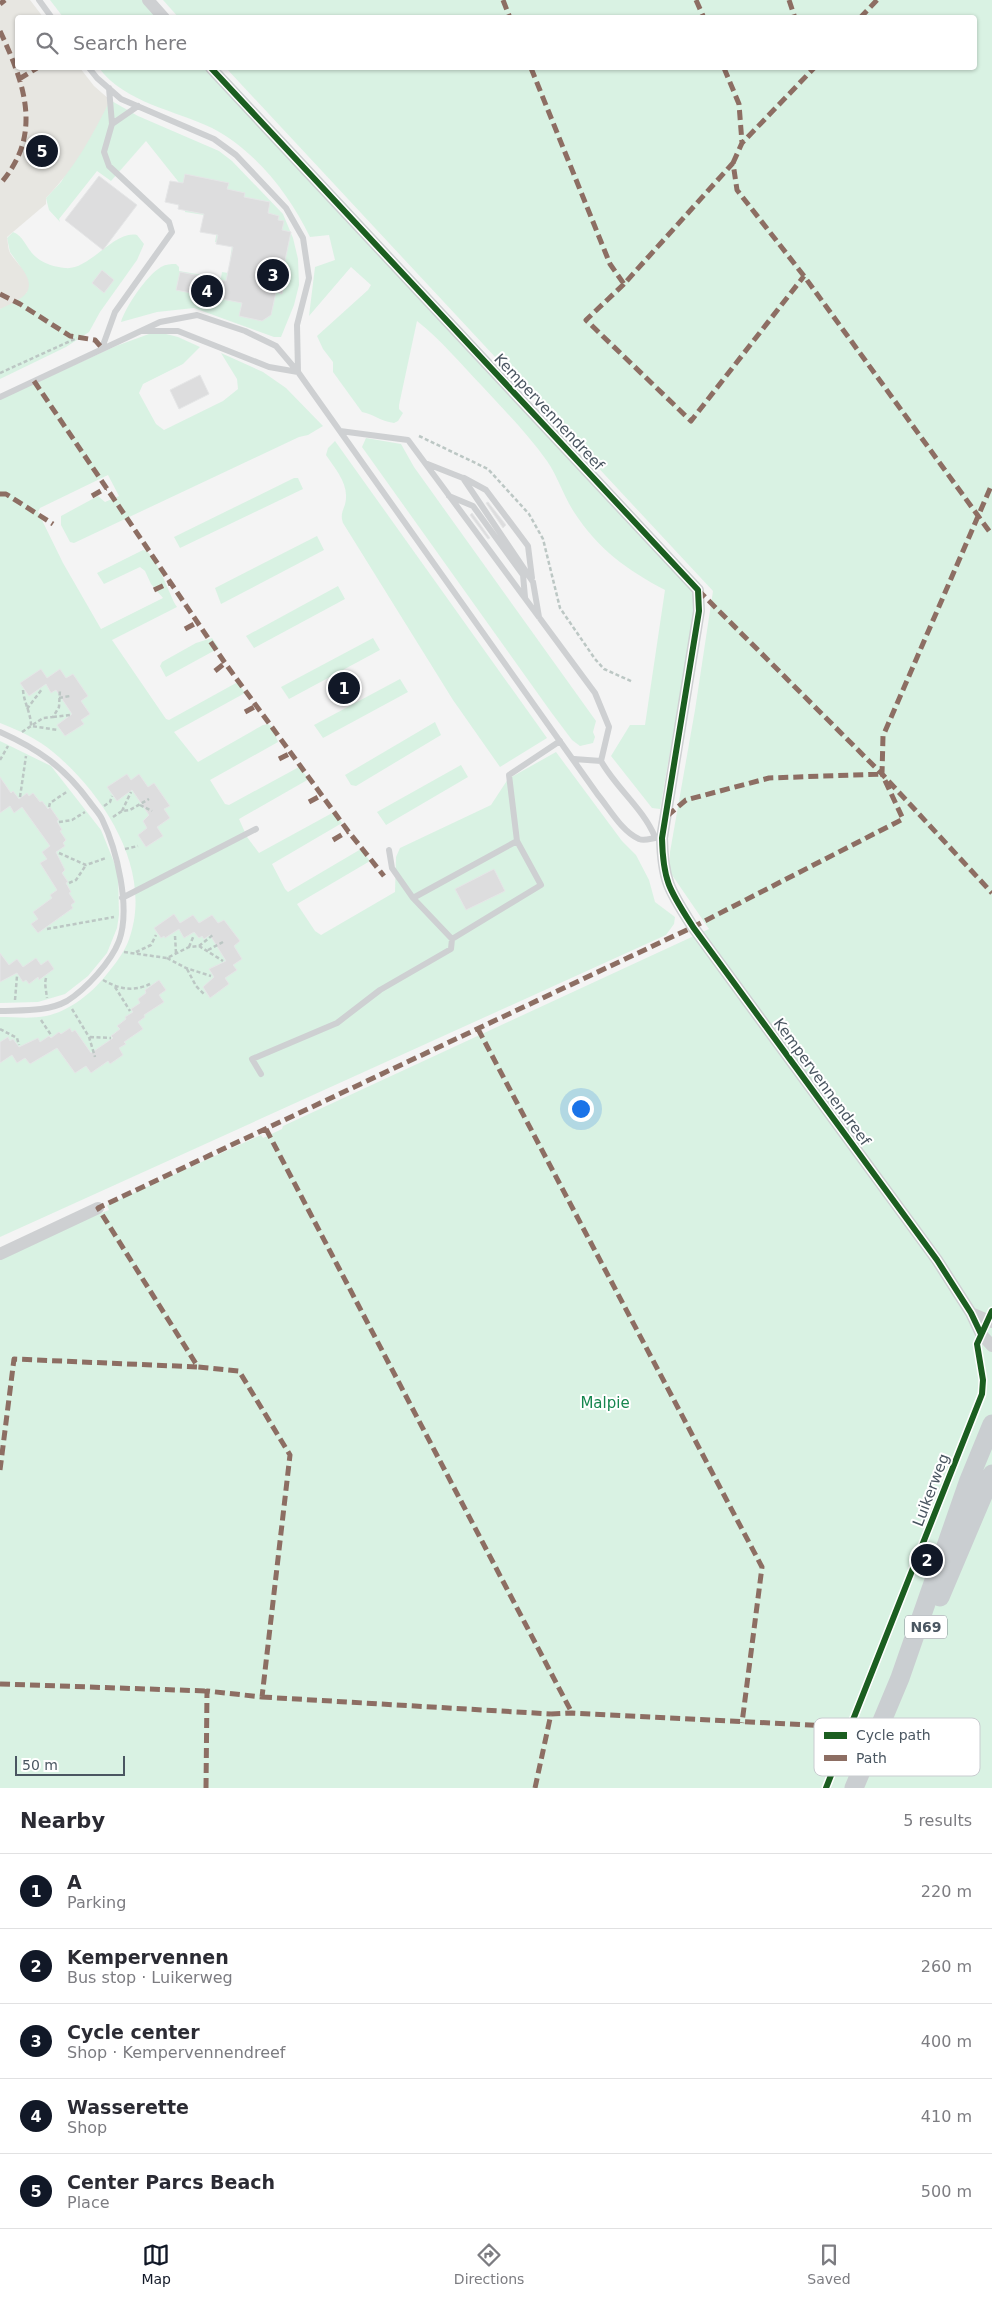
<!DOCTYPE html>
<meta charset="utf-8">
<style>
body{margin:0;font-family:"DejaVu Sans",sans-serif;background:#f7f7f7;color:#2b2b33}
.scale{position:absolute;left:15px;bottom:12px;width:110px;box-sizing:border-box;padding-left:5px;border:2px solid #4a5661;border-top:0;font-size:14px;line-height:18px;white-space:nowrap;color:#4a5661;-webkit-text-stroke:4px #fff;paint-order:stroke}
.you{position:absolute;left:580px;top:1108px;width:18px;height:18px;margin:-12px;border:4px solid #fff;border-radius:50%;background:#1a73e8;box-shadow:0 0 0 8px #1a73e833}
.badge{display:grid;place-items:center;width:32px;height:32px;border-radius:50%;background:#111827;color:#fff;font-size:16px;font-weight:700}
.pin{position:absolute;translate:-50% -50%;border:2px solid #fff;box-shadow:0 1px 5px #0006}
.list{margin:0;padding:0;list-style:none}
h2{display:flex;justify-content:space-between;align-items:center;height:65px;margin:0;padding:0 20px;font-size:21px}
h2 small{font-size:16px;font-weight:400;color:#7c7c81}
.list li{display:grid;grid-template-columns:32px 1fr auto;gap:15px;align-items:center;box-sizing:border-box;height:75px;padding:0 20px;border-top:1px solid #e1e1e2}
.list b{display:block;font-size:19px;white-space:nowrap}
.list p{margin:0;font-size:16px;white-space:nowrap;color:#7c7c81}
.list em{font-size:16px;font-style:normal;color:#7c7c81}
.icon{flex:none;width:28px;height:28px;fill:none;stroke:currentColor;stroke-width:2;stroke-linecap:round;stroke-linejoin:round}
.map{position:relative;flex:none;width:992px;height:1788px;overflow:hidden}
.search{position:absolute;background:#fff;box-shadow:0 1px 4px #0004;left:15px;right:15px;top:15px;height:55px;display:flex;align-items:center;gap:12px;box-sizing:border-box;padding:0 18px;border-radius:5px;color:#7c7c81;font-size:19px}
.sheet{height:440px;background:#fff}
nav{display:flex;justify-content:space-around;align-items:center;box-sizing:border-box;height:70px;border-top:1px solid #e1e1e2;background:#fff;font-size:14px;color:#7c7c81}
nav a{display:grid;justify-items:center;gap:2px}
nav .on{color:#111827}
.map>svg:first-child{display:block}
.green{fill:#d9f2e3}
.sand{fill:#e7e6e1}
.building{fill:#ddddde;stroke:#e5e6e7}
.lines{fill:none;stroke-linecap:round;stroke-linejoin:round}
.path{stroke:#bcc7c4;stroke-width:2.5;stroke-dasharray:4 2.5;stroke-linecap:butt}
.lane{stroke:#ced0d2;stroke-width:6}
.street{stroke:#ced0d2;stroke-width:12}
.primary{stroke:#caced1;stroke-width:19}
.quiet{stroke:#8d6e63;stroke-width:5;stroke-dasharray:10 5;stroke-linecap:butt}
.cycleway-casing{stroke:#fff;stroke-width:9}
.cycleway{stroke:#1b5e20;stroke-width:6}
.labels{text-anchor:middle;stroke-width:4;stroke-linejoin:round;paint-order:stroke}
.shield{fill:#fff;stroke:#808990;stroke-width:1}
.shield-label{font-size:14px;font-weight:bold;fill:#4a5661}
.street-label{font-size:15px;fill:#4a5661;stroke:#fff}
.park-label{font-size:15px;fill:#17864f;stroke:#fff}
.key{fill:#fff;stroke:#c9ccd0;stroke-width:1}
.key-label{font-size:14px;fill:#4a5661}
</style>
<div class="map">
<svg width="992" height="1788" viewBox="0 0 992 1788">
<rect width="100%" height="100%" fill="#f4f4f4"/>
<path class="green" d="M50 0H143L159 17H63Z
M163 0H992V1788H0V1251L109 1210 107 1205 261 1135 263 1138 282 1129 283 1126 709 929 670 872V852L695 710 713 591 226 68H974V18H179Z
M99 68H205L691 590 696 603 660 809 652 808 611 756 630 725H645L665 590C627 570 598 549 574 512 563 495 558 477 547 461 528 434 504 410 482 386 461 364 441 340 417 321L399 405V409L403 413 398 421 394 423C380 421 373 414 362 412L333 372V362L323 349 317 336 368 290 371 285 351 267 309 316 315 267 335 260 329 235 310 237C289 194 256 151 212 128 175 110 125 103 99 68Z
M110 100 138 116 219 151 232 161 283 214 293 238 298 259 299 285 294 305 281 337H274L194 308 157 312 121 322C126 306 146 276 161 267 166 264 171 264 176 264L179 267V271L221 278 222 272 253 277 255 265 230 260 232 245 215 242 217 231 204 215 185 212V208L178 206 181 185 146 141 111 181 97 171 59 219 60 222 49 210 46 198 61 182Z
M13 232C24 236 27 250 36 257 44 264 55 267 65 268 89 271 114 230 137 235L144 244 137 260 100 312 89 332 66 347 0 379V309L27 292 20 266 10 252 7 238Z
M162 333 178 337 200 347 183 364 143 384 139 393 156 424 164 430 223 401 238 389 237 379 221 353 263 372 286 388 323 426 308 435 299 437 74 543 70 542 61 525V516L98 496 105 502 119 496 108 475 40 508 38 512 63 563 101 629 163 598 151 584 145 571 140 567 104 584 97 573 143 550C156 551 169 596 177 607L112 640 166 719 169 720 236 683 239 684 245 693 174 732 198 762 263 725 268 724 272 727 278 742 210 780 225 804 229 805 299 767 309 779 239 819 247 837 259 853 334 812 342 823 272 864 285 889 288 892 361 849 370 861 297 904 315 931 321 935 395 892 396 857 400 848 491 805 508 779 556 752 622 841 636 855 649 880 655 902 675 917 674 924 666 935 0 1237V1017C15 1017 31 1019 46 1016 70 1011 92 993 107 974 115 964 123 954 128 942 155 873 105 795 53 752 38 739 18 730 0 723V399L116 346 149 334Z
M366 438 401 444 414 467 596 721 593 732 595 737 593 743 580 746 572 740 551 712 362 447Z
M335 441 547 738 500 767 453 700 343 523C339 511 346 509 346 497 347 482 334 467 326 455L328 448Z
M294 478H298L303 489 180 548 174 537Z
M317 536 324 550 221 604 215 588Z
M338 586 345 599 254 648 246 636Z
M212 638 219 648 166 677 160 666 162 662 196 643Z
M373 638 380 650 289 699 281 687Z
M400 679 408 692 323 738 314 725Z
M435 722 441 735 356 786 351 785 345 775Z
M0 741 51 766 101 830 118 872 119 915 117 928 107 953 88 976 65 994 38 1002 0 1003Z
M461 765 468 777 386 825 377 812Z"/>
<path class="sand" d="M0 0H30L43 17 18 18V68H80L94 86 110 100C92 137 74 169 46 198V204L7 237C8 243 8 249 10 253 16 263 35 278 27 292 22 300 8 305 0 309Z"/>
<path class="building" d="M185 174 229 183 227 189 245 193 244 197 270 202 268 213 279 216 278 220 284 221 282 230 291 232 282 275 285 276 282 294 276 292 271 315 262 321 239 316 242 303 176 290 180 272 226 281 233 247 216 244 218 235 200 232 204 214 178 209 179 205 165 202 170 181 183 183Z
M99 176 137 205 103 250 65 220Z
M102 270 114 280 104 293 92 283Z
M200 375 209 394 179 409 170 390Z
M488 502 506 525 503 528 486 503Z
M472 513 490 538 488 539 470 515Z
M41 669 47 678 60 669 66 678 73 674 88 696 81 701 90 714 81 720 84 724 65 736 57 725 72 714 56 690 51 693 46 684 29 696 20 683Z
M127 774 131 780 139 774 148 787 154 783 170 806 164 809 170 818 157 827 163 836 146 847 138 835 147 828 143 821 149 815 132 790 117 801 107 787Z
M0 777 11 793 13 791 19 799 27 793 29 796 33 793 40 802 42 801 48 809 50 807 59 820 57 821 62 830 60 831 66 840 63 843 65 846 56 852 65 870 62 873 68 882 66 883 71 892 69 893 75 902 71 905 73 908 38 933 31 924 38 919 33 912 52 898 50 895 57 890 40 863 47 859 42 852 50 846 22 807 14 813 10 806 0 813Z
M494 869 505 891 466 910 455 889Z
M174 914 180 923 193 915 199 923 212 915 218 923 224 920 240 941 234 946 242 959 233 965 237 970 225 978 229 984 210 998 203 987 214 977 209 969 226 961 210 935 204 939 202 936 199 938 194 932 184 938 179 929 165 938 164 936 161 938 154 928Z
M0 953 9 965 17 959 23 967 36 958 41 965 48 960 54 969 39 980 38 977 29 984 26 980 23 982 17 973 0 982Z
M159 980 166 990 159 995 164 1002 144 1015 145 1017 138 1022 143 1029 124 1042 126 1044 119 1048 123 1055 110 1064 108 1061 91 1073 86 1066 75 1073 57 1048 30 1064 25 1058 17 1063 12 1055 0 1063V1042L8 1037 10 1041 13 1039 19 1047 38 1038 40 1042 49 1036 51 1038 59 1032 61 1034 70 1028 72 1032 75 1030 91 1053 113 1038 111 1036 120 1029 117 1026 126 1019 125 1017 133 1012 131 1009 140 1003 138 999 146 993 145 990Z"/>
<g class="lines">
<path class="path" d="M0 373 77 338
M419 436 488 469 529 514 543 539 560 608 595 659 604 669 633 682
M23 690C24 703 31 713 31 726L58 730
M59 698 70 696
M27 709 42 689
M53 717 70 715
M22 732 43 718 53 717 59 707 60 689
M0 760 8 746
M20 797 26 756
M140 805 152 811
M104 806 110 802 112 796
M49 807 50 803 68 791
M122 811 131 792
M113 817 122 811 130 810 149 799
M59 822 72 820 85 812
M125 849 138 846
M59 853 86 865 106 858
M69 883 76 880 86 865
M47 929 114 917
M175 936 176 953
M199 946 214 934
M189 947 194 935
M208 950 223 942
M124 952 167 958 189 947 199 946 223 961
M136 952 151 945 156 935
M167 958 186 968 211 976
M187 969 196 986 205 995
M46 978 45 983 47 998
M103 980C119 989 133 992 150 984
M115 987 130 1011
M15 1000 17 976
M72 1009 89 1037 95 1057
M41 1020 51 1035
M0 1029 17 1038 19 1045
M90 1037 111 1038"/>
<path class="lane" d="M39 0 52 18
M89 68 97 78 121 99 214 139 236 155 286 208 303 238 309 278 297 325 298 372 598 795C609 808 622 832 639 839 647 842 654 836 662 838
M109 88 112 124 138 106
M143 331H178L269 367 298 372
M102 348 115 312 172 232 169 222 109 166 104 152 112 124
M0 397 160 322 197 315 245 331 276 346 298 372
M340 431 408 440 595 693 609 727 601 761C616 788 643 808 655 837
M425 463 463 478 533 582 539 617
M464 478 486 490 528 546 532 578
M449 496 473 506 523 575 525 597
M0 732C38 749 64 767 89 801 93 807 99 813 102 819 117 850 131 908 119 941 111 962 86 989 67 1001 47 1012 22 1010 0 1011
M574 759 601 761
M389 850 392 868 413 898
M122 898 256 829
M452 939 413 898 517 841
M261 1074 252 1059 337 1023 380 990 451 949 452 939 541 885 517 841 509 775 560 741"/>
<path class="street" d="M148 0 164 18
M211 68 698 590 699 611 662 838C663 882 670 891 693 927L937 1260 971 1313 981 1334 992 1346
M0 1254 98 1208
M971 1313 992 1322"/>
<path class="primary" d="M940 1597 992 1474
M854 1788 900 1678 969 1480 992 1424"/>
<path class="quiet" d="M503 0 510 18
M696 0 704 18
M789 0 795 18
M0 4 5 0
M860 18 877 0
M0 31C24 83 44 134 0 184
M531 68 610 264 624 284 733 163 737 190 804 276 992 535
M724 68 739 104 742 143
M19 79 37 68
M733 163 742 143 814 68
M624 284 586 320 691 421 804 276
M0 294 20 304 70 336 95 340 102 348
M34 381 225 663 348 831 384 876
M0 494H6L53 524
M92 496 106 488
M154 590 171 582
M698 590 882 774 992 893
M185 629 198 622
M215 671 225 663
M245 712 256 706
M279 759 291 753
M309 802 322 795
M667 816 686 800 769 778 882 774
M333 840 348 831
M478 1029 762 1567 742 1723
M266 1129 572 1713
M0 1470 14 1359 198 1367
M0 1684 207 1691
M262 1697 551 1714
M206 1788 207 1691 262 1697 290 1455 239 1371 198 1367 98 1208 693 927 903 819 882 774 883 736 992 484
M535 1788 551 1714 572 1713 851 1727"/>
<g class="cycleway-casing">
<path id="cycleway" d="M211 68 698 590 699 611 662 838C663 882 670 891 693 927L937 1260 971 1313 981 1334
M826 1788 982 1394 983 1380 977 1344 992 1311"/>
</g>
<use href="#cycleway" class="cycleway"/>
</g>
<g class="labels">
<rect class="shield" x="905" y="1615.5" width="42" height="23" rx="4"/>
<g class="shield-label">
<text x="926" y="1632">N69</text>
</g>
<g class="street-label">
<text transform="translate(549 412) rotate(47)" y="5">Kempervennendreef</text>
<text transform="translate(822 1082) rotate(54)" y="5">Kempervennendreef</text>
<text transform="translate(931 1490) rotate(-69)" y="5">Luikerweg</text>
</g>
<g class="park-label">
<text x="605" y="1408">Malpie</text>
</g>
</g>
<rect x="814" y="1718" width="166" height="58" rx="8" class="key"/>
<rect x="824" y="1732" width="23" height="7" fill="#1b5e20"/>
<rect x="824" y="1755" width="23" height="6" fill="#8d6e63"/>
<g class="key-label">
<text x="856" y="1740">Cycle path</text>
<text x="856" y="1763">Path</text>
</g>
</svg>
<div class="scale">50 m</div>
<div class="you"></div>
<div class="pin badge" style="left:344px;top:688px">1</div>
<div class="pin badge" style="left:927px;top:1560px">2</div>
<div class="pin badge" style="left:273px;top:275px">3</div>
<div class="pin badge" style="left:207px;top:291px">4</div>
<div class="pin badge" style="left:42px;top:151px">5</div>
<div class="search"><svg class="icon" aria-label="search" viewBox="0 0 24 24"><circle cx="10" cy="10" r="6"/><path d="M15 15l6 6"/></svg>Search here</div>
</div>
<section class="sheet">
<h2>Nearby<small>5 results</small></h2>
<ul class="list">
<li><span class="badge">1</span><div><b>A</b><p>Parking</p></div><em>220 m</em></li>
<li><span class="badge">2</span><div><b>Kempervennen</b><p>Bus stop · Luikerweg</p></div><em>260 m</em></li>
<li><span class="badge">3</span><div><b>Cycle center</b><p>Shop · Kempervennendreef</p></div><em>400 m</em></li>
<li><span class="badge">4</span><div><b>Wasserette</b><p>Shop</p></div><em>410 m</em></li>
<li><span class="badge">5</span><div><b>Center Parcs Beach</b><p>Place</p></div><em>500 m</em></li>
</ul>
</section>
<nav>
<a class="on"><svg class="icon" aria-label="map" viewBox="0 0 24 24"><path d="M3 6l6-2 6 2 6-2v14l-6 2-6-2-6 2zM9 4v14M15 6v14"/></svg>Map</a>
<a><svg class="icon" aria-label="directions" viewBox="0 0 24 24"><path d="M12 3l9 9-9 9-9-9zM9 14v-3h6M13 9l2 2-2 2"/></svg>Directions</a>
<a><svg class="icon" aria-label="saved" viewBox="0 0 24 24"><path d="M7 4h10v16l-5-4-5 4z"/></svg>Saved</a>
</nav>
